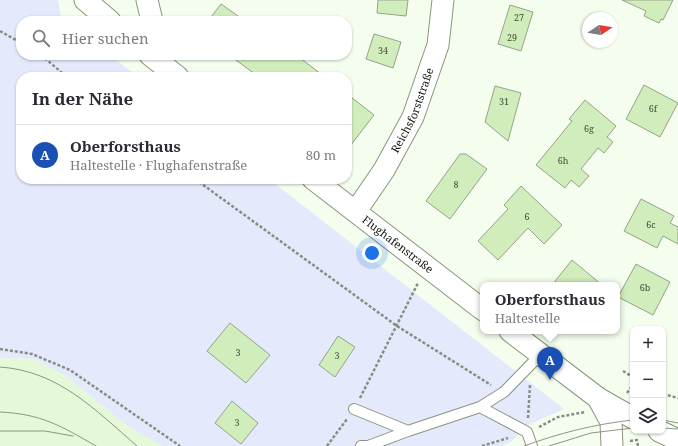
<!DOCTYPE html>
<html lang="de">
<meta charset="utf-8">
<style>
body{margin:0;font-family:"Noto Serif",serif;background:#f2f2f3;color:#2b2b33}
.controls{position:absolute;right:12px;bottom:12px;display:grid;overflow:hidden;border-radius:8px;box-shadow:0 1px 3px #0004}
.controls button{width:36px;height:36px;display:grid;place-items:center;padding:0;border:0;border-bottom:1px solid #e1e1e2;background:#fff;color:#2b2b33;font:20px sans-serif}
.compass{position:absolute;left:582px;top:12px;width:36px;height:36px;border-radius:50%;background:#fff;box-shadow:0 1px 3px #0004;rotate:78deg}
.you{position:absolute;left:372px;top:253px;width:14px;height:14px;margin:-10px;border:3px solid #fff;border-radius:50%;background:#1a73e8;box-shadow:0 0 0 6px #1a73e833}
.badge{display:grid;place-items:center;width:26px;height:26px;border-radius:50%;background:#4642b8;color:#fff;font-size:13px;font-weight:700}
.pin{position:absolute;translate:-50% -33px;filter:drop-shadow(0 1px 2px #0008)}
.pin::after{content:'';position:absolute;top:21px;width:14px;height:12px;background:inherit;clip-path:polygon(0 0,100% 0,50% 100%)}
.popup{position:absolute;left:480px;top:282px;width:140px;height:52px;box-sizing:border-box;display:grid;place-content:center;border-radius:8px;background:#fff;filter:drop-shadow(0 1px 3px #0005);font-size:13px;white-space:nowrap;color:#7c7c81}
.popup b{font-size:15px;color:#2b2b33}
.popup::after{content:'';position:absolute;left:50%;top:100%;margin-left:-8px;border:8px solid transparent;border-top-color:#fff}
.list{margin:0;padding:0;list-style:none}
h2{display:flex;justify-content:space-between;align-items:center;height:52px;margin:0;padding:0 16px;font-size:17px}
h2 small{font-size:13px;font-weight:400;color:#7c7c81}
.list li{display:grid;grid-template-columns:26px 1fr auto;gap:12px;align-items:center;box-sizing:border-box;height:60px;padding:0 16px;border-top:1px solid #e1e1e2}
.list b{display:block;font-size:15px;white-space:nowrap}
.list p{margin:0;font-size:13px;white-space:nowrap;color:#7c7c81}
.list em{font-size:13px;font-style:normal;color:#7c7c81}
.icon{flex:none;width:22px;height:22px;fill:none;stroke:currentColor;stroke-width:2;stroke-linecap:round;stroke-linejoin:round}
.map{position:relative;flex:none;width:678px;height:446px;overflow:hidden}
.search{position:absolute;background:#fff;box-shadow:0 1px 3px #0004;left:16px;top:16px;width:336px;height:44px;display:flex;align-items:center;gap:10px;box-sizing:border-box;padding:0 14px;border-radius:16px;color:#7c7c81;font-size:15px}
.panel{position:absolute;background:#fff;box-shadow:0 1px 3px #0004;left:16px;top:72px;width:336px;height:112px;border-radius:16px}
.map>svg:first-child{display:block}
.built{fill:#e5f8d7}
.green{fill:#e5e9fc}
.building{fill:#d1edbc;stroke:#95a38a}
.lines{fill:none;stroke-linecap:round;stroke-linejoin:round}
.service-casing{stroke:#88967e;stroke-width:12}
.minor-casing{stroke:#88967e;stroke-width:23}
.path{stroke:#878e81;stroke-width:2.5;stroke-dasharray:3 2;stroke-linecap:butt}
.service{stroke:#fff;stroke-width:10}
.minor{stroke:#fff;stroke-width:21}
.tram{stroke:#8e9588;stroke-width:1}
.labels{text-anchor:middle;stroke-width:3.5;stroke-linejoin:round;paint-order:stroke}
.number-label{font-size:9px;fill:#414c39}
.street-label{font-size:11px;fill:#11160d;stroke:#f5feee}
</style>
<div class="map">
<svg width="678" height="446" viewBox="0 0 678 446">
<rect width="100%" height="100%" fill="#f5feee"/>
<path class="built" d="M0 358 34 359 66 376 126 425 162 446H0Z"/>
<path class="green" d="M0 0H58L61 17 67 21H21V55H110L138 77H21V179H269L564 409 530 424 511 442 501 446H162L126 425 66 376 34 359 0 358Z"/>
<path class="building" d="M378 0H408L406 16 377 13Z
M622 0H673L663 20 661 19 659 23 644 16 646 11Z
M221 4 245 21H208Z
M510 5 533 12 521 51 498 44Z
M374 34 401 42 393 68 366 59Z
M229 55H296L325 77H259Z
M644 85 678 103 660 137 626 119Z
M495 86 521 93 508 141 485 122Z
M347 94 374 115 347 150Z
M585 100 616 126 607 137 613 142 604 153 598 148 581 169 589 176 579 187 571 180 565 188 536 165 572 121 569 119Z
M460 154H466L487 169 450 219 426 201Z
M521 186 562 225 544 244 528 228 498 260 478 241 508 209 504 205Z
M641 199 674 216 670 223 678 227V244L663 236 657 248 624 231Z
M572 260 602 285H552Z
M636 264 670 282 653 315 618 297Z
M230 323 270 355 246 383 207 351Z
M338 336 355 347 335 377 319 365Z
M232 401 258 423 241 444 215 423Z"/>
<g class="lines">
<g class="service-casing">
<path id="service" d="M480 407 527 432 532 446
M354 409 408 431 480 407 504 392 541 354
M361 446H368L408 431"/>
</g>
<g class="minor-casing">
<g id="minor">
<path d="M85 0 110 21"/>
<path d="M147 0 152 21"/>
<path d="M150 55 178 77"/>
<path id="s1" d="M313 179 483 310"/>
<path id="s2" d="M356 211 384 170 413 117 438 45 443 0"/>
<path d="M510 331 598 398 633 418"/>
<path d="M598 398 611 422 612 446"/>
<path d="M659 431 678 440"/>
</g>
</g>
<path class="path" d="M0 31 21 43
M41 55 67 77
M195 179 397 326 491 385
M0 349 32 354 70 370 180 446
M623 371 633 377
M627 393 633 385
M663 394 678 398
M360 398 418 283
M528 418 530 385
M539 427 558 417 585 412
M630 441 637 440 638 446
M327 446 347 419
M482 446 508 438"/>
<use href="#service" class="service"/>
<use href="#minor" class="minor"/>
<path class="tram" d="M0 367C59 371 95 410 137 446
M0 412C42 414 61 426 96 446
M663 420 678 423
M663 428 678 429
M0 431H45L73 436
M524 446C560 433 595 424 633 420
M549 446 591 433 633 428"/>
</g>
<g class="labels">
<g class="number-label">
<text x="519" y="21">27</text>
<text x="512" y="41">29</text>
<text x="383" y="54">34</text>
<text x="504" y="105">31</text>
<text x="653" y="112">6f</text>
<text x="589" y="132">6g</text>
<text x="563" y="164">6h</text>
<text x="456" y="188">8</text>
<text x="527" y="220">6</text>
<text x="651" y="228">6c</text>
<text x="645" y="291">6b</text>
<text x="238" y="356">3</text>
<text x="337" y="359">3</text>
<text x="237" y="426">3</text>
</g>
<g class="street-label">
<text dy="4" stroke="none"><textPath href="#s2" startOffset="116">Reichsforststraße</textPath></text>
<text dy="4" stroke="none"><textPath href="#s1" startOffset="107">Flughafenstraße</textPath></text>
</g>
</g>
</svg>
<div class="controls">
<button>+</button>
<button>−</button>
<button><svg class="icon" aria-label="layers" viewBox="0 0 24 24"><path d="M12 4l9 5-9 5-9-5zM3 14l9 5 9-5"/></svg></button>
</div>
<svg class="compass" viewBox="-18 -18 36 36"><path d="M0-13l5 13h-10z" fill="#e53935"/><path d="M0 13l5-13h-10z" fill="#7c7c81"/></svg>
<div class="you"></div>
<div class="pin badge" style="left:550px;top:380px;background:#1a4fb4">A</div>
<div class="popup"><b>Oberforsthaus</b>Haltestelle</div>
<div class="search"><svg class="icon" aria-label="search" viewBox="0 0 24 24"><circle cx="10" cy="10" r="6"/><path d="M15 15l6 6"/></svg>Hier suchen</div>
<section class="panel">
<h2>In der Nähe<small></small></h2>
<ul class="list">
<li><span class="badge" style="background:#1a4fb4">A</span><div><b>Oberforsthaus</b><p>Haltestelle · Flughafenstraße</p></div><em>80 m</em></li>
</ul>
</section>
</div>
